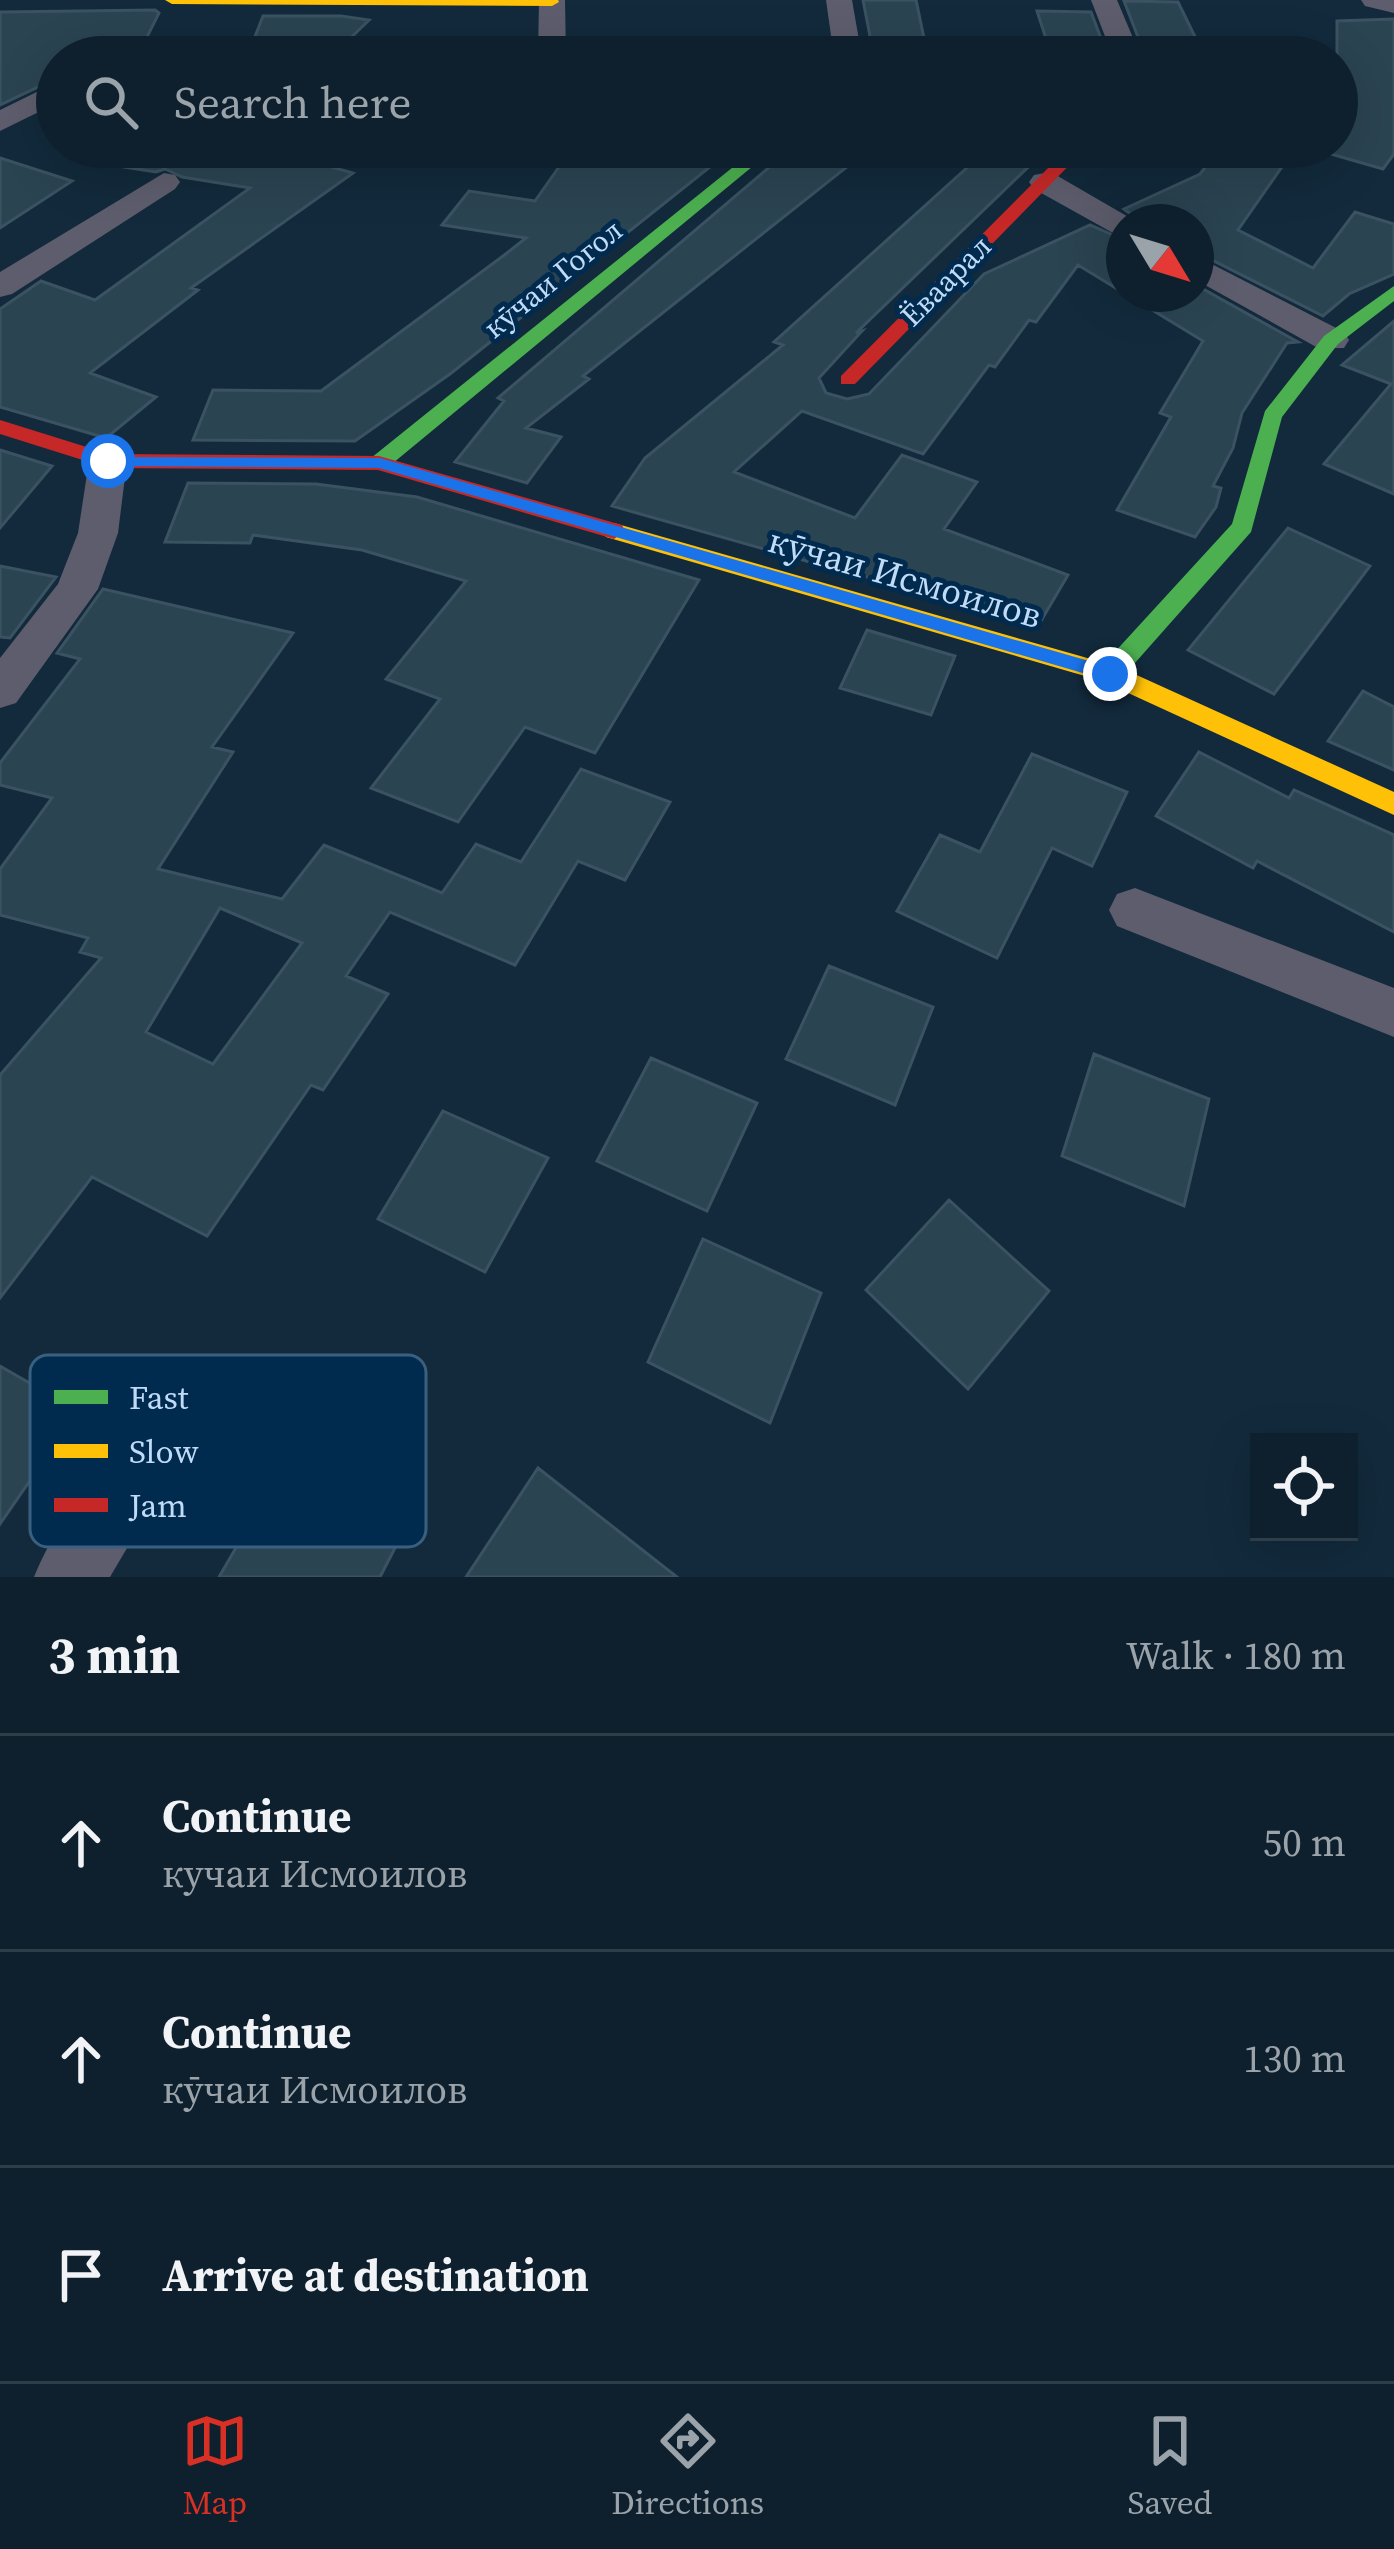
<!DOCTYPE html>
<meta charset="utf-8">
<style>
body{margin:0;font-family:"Source Serif 4",serif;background:#172835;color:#f1f3f6}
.controls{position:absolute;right:36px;bottom:36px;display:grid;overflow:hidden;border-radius:0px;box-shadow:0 12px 48px #0002}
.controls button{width:108px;height:108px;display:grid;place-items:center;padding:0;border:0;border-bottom:3px solid #2e3e49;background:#0e202d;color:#f1f3f6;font:60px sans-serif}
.compass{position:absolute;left:1106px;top:204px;width:108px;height:108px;border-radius:50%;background:#0e202d;box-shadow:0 12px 48px #0002;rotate:128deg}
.stop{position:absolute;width:36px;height:36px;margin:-27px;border:9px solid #1a73e8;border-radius:50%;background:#fff}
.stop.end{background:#1a73e8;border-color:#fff;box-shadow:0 3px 12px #0008}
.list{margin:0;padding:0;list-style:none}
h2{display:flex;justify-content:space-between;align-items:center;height:156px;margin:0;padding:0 48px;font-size:51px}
h2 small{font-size:39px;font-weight:400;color:#9ba3aa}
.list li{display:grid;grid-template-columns:78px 1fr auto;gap:36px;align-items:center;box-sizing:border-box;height:216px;padding:0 48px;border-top:3px solid #2e3e49}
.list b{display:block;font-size:45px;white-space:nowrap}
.list p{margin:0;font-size:39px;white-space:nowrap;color:#9ba3aa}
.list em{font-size:39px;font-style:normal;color:#9ba3aa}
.icon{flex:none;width:66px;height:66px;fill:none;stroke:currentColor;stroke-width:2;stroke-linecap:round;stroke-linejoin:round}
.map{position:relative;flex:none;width:1394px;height:1577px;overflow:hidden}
.search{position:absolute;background:#0e202d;box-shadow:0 12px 48px #0002;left:36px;right:36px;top:36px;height:132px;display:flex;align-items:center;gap:30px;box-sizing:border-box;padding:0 42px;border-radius:66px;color:#9ba3aa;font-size:45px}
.sheet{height:804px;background:#0e202d}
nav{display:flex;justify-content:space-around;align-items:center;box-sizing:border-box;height:168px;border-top:3px solid #2e3e49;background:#0e202d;font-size:33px;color:#9ba3aa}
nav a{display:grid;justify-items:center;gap:6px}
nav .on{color:#d93025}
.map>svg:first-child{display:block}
.building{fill:#2b4452;stroke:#3a5261;stroke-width:3;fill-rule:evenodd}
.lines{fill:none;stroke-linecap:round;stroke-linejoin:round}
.street{fill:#5d5d6d;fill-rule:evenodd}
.fast{fill:#4caf50;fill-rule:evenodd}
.slow{fill:#ffc107;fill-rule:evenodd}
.jam{fill:#c62828;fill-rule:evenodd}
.route{fill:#1a73e8}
.labels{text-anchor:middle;stroke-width:10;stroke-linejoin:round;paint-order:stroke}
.far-street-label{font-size:30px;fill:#c0dbf7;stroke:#012b4e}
.street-label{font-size:36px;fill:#c0dbf7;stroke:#012b4e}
.key{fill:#012b4e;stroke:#3a6081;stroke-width:3}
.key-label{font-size:33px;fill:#c0dbf7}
</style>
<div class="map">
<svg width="1394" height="1577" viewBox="0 0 1394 1577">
<rect width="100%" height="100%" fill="#122a3c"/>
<path class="building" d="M863 0H916L928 57H874Z
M1124 1 1178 2 1204 55H1145Z
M155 10 159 13 137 57H57V78L0 105V12Z
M1037 11 1091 12 1108 57H1052Z
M263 16H341L369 20 331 57H247Z
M1394 19V154L1383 169 1320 151 1337 147V129L1354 108 1337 86V21Z
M126 147H261L353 173 191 288 198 290 90 373 156 397 106 438 0 407V309L41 281 95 300 250 188 182 177 165 169 156 172 124 167Z
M573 147H735L450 374 355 441 193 440 213 390 321 391 507 253 526 238 442 225 469 191 535 201Z
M793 147H872L583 376 589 379 526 428 561 437 527 483 455 462 504 401 498 398Z
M990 147H1049L856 333 862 331 819 378 826 393 847 399 869 394 984 274 1090 225 1124 240V293L1078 265 1036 322 1029 320 995 367 989 365 923 454 802 411 734 472 855 518 902 455 977 482 944 529 1068 575 1038 626 875 580 827 562 824 566 612 506 645 458 783 345 774 342Z
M1221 147 1286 161 1238 230 1313 268 1355 212 1394 224V274L1349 294 1323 316 1196 252V222H1141L1124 209 1200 174Z
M0 158 72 181 0 228Z
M1196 285 1298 342 1287 343 1242 413 1233 448 1213 486 1221 488 1216 507 1195 537 1117 510 1171 417 1160 413 1203 341 1126 294H1196Z
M1394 321V494L1324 464 1391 384 1342 365Z
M0 450 52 466 0 528Z
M188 483 316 484 417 497 699 580 595 753 525 727 458 822 371 788 440 699 386 679 466 581 362 550 253 535 250 543 165 542Z
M1288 528 1370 566 1274 694 1188 650Z
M0 566 56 577 10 638 0 637Z
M103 589 293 633 212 747 233 752 158 869 282 899 324 845 442 893 476 844 521 862 581 769 670 802 625 880 578 861 515 965 390 912 346 976 388 994 323 1090 311 1085 207 1236 92 1177 0 1298V1075L101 958 80 952 88 938 0 915V869L52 798 0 785V763L80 659 57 653ZM220 908 302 943 213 1064 146 1032Z
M867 630 955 656 931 715 840 688Z
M1363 691 1394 707V770L1328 741Z
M1199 752 1289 798 1294 790 1394 835V932L1257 861 1253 868 1156 816Z
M1032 754 1127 792 1092 866 1052 848 997 958 897 911 940 835 980 852Z
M829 966 933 1007 895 1105 786 1059Z
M1094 1054 1209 1099 1184 1206 1062 1156Z
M651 1058 757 1103 707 1211 597 1161Z
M443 1111 548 1158 485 1272 378 1219Z
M949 1200 1049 1291 968 1389 866 1290Z
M703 1239 821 1293 770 1423 648 1362Z
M0 1366 78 1411 0 1524Z
M538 1468 677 1577H466Z
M276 1479 396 1546 380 1577H219Z"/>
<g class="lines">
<path class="street" d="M539 0H565L566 57H538Z
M826 0H852L862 57H834Z
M1091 0H1117L1141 57H1113Z
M1361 0H1394V13L1365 6Z
M57 82V103L0 131V110Z
M164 173 175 175 180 182 175 189 12 294 0 297V272Z
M1045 173 1056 175 1137 222H1124V236L1113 233 1034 189 1029 182 1034 175Z
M1196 256 1344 332 1349 340 1344 348H1318L1196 280Z
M108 448 122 452 127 461 118 533 98 589 16 703 0 708V658L58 584 78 533 89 461 94 452Z
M1135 888 1394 988V1037L1117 926 1109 910 1117 894Z
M116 1475 140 1485 150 1509 110 1577H34C50 1538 77 1491 116 1475Z"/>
<path class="fast" d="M758 147H776L387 468H371V458Z
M1394 286V301L1338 344 1282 417 1251 532 1119 681H1101L1097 674 1101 667 1232 524 1265 411 1324 336Z"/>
<path class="slow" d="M165 0H558L559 2 552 6 172 4Z
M614 523 1119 667 1394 792V815L1102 681 606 537 603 531Z"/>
<path class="jam" d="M1069 147H1087L855 384H841V376Z
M0 420 109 454 379 456 622 525 625 531 614 539 378 470 108 468 0 434Z"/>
</g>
<path class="route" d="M102 457 380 458 1110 667 1119 674 1110 681 379 468 108 466 100 461Z"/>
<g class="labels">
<g class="far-street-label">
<text transform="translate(553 279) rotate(-39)" y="10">кӯчаи Гогол</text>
<text transform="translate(946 281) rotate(-45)" y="10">Ёваарал</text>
</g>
<g class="street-label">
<text transform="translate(905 577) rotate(16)" y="13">кӯчаи Исмоилов</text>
</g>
</g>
<rect x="30" y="1355" width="396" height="192" rx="18" class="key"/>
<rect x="54" y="1390" width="54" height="14" fill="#4caf50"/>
<rect x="54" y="1444" width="54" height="14" fill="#ffc107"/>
<rect x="54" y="1498" width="54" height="14" fill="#c62828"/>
<g class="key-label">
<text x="129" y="1409">Fast</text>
<text x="129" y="1463">Slow</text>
<text x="129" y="1517">Jam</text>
</g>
</svg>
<div class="controls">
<button><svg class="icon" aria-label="locate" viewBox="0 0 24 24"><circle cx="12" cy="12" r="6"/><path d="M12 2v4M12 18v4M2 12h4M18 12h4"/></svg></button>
</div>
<svg class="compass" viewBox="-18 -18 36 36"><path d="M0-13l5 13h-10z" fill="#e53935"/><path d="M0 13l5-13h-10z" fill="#9ba3aa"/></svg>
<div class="stop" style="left:108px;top:461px"></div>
<div class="stop end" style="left:1110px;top:674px"></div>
<div class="search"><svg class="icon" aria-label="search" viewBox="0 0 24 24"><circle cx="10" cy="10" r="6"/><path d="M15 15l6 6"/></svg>Search here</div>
</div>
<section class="sheet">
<h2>3 min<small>Walk · 180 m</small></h2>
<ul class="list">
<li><svg class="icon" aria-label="ahead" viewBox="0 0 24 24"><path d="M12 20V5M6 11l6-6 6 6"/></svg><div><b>Continue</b><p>кучаи Исмоилов</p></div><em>50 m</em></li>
<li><svg class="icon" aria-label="ahead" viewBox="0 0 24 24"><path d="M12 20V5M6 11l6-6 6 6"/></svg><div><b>Continue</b><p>кӯчаи Исмоилов</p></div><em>130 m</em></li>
<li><svg class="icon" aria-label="arrive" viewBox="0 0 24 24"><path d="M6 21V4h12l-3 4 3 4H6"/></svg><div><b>Arrive at destination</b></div></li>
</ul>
</section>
<nav>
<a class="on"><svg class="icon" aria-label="map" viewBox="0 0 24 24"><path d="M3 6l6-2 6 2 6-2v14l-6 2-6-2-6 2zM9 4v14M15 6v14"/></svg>Map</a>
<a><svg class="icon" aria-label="directions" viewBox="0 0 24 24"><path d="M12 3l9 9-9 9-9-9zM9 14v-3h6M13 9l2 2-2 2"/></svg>Directions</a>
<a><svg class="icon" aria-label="saved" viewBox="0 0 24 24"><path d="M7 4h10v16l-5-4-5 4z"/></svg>Saved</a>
</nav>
